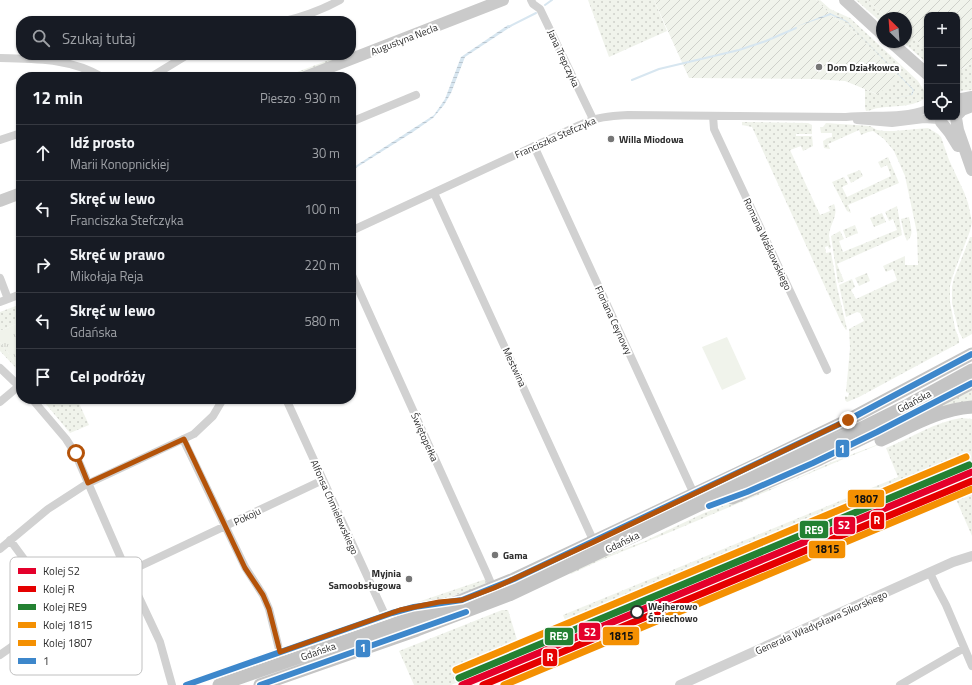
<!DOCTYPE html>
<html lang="pl">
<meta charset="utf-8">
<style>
body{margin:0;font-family:"Titillium Web",sans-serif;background:#242831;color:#f1f3f6}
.controls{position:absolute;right:12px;top:12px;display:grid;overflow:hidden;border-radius:8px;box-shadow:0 1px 3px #0004}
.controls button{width:36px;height:36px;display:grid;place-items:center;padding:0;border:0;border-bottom:1px solid #363941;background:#171b24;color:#f1f3f6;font:20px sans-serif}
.compass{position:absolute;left:876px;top:12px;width:36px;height:36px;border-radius:50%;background:#171b24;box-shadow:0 1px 3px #0004;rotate:335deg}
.stop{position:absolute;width:12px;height:12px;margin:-9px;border:3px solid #b45309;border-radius:50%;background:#fff}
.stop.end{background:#b45309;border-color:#fff;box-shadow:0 1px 4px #0008}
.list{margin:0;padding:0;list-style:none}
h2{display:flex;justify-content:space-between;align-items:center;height:52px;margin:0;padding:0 16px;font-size:17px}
h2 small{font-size:13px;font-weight:400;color:#9ea1a6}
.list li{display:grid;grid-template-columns:26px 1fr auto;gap:12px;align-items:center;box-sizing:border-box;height:56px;padding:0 16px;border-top:1px solid #363941}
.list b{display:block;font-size:15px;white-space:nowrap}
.list p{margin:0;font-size:13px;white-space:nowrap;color:#9ea1a6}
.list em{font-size:13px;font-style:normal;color:#9ea1a6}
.icon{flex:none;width:22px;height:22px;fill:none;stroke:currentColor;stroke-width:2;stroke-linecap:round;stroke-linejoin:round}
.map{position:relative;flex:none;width:972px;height:685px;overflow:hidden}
.search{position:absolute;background:#171b24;box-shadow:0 1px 3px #0004;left:16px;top:16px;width:340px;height:44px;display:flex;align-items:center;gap:10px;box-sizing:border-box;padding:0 14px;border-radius:16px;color:#9ea1a6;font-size:15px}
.panel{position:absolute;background:#171b24;box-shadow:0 1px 3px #0004;left:16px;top:72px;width:340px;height:332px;border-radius:16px}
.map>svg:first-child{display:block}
.grass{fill:url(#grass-dots)}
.park{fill:url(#park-tufts)}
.garden{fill:url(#garden-furrows)}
.pitch{fill:#f0f3eb}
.water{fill:url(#water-rules)}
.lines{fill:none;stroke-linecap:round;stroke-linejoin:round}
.stream{stroke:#d7e6f0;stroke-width:2}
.minor{stroke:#d1d1d1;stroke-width:8}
.tertiary{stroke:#d1d1d1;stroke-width:10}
.secondary{stroke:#cacaca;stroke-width:12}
.primary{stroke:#c4c4c4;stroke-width:13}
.bus-1-casing{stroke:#fff;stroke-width:9}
.bus-1{stroke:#3d87cb;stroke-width:6}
.rail-1-casing{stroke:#fff;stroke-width:10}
.rail-2-casing{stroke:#fff;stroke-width:10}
.rail-3-casing{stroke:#fff;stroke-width:10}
.rail-4-casing{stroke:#fff;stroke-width:10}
.rail-5-casing{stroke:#fff;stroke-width:10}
.rail-1{stroke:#e4002b;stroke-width:7}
.rail-2{stroke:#e50000;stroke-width:7}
.rail-3{stroke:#238132;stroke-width:7}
.rail-4{stroke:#f49002;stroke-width:7}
.rail-5{stroke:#f49002;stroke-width:7}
.route{stroke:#b45309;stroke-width:5}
.poi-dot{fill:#767676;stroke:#fff;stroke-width:1.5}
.stop-dot{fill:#fff;stroke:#2c2c2c;stroke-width:2}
.labels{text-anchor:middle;stroke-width:4;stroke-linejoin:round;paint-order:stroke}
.street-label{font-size:10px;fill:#2c2c2c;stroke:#fff}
.poi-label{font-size:10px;font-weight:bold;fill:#2c2c2c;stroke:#fff;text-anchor:start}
.stop-label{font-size:10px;font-weight:bold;fill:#2c2c2c;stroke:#fff;text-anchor:start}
.key{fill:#fff;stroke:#c0c0c0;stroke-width:1}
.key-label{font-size:11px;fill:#2c2c2c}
.line-badge{stroke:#fff;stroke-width:1.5}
.badge-label{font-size:11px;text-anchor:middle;font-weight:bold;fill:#fff}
.pale-badge-label{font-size:11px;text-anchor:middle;font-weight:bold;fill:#111}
</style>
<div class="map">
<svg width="972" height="685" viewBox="0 0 972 685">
<defs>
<pattern id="grass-dots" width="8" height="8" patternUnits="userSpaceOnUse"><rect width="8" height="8" fill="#f0f3eb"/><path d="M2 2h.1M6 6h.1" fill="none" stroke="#ced0ca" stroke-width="1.8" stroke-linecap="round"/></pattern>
<pattern id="park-tufts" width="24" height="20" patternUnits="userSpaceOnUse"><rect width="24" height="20" fill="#f0f3eb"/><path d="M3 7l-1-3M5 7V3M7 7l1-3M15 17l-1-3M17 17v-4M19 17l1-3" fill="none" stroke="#ced0ca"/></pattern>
<pattern id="garden-furrows" width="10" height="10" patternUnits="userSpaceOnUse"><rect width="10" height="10" fill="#f0f3eb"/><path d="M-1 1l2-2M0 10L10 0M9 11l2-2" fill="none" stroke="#ced0ca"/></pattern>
<pattern id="water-rules" width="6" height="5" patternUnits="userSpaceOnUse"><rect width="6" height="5" fill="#d7e6f0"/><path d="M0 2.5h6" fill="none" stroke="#b9c5ce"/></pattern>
</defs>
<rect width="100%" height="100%" fill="#fff"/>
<path class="grass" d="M588 0H654L667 31 609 57Z
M816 0H820L830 9 850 18 918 81 925 92V98C915 107 892 106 878 108 874 108 871 111 866 111L865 107V89L876 94 856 34 831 15Z
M856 0H867L888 18H882V23Z
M906 33 927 49V63L903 42H906Z
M342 55H351L293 77H284Z
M972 63V90L957 91V68L962 69Z
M742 122 808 123 812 125V134H796V136H812L813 146 803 151 801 146 790 150 820 215 830 211 828 207 834 204C839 215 830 224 829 235 829 239 830 244 831 248L829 249 828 246 825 247 826 253 831 252 837 287 847 329 846 330 842 324 752 127 742 125Z
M826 123 870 126 877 130 884 131H894L928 128 938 134 941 137 949 160 964 192 968 203 972 222 970 231 953 275 950 286V302L955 328 959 339V343L859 397 847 402 845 400V396L848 397 849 393 846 392 850 348 849 329 864 321 860 313 857 312 846 317 839 285 852 279 855 287 851 290 856 299 897 280 893 269 886 272 883 266 905 256V265H918L917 233 905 176 894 151 884 139 873 131 868 132 861 135 859 130 828 144 830 149 824 148 823 141 828 138 832 137V133H821L820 127H823Z
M888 157 899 183 848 205 851 213 847 211 832 182 844 177 848 184 842 187 847 197 891 176 887 165 881 168 878 162Z
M860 170 863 176 851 183 847 175Z
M897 206 902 235 837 264 844 281 838 283 831 236 840 231 844 239 839 241 843 252 897 230 893 219 889 221 885 212Z
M882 213 886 222 874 227 870 218Z
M909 217C910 225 915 235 907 241L904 234 901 219Z
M855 225 858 233 846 238 843 230Z
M970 237H972V334L963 339 959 332 952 303V287L954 278Z
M867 273 870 281 859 286 855 278Z
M21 304V318L17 320 18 323 0 331V312Z
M0 342 21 370V379L17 369 0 351Z
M972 387V404L867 441Z
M50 399H77L89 425 70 433 45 403Z
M972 410V414H954L846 458 668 533 599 561 571 574 569 572 592 561 645 541 704 513 753 494 782 485 832 462 879 444 937 417Z
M961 418 972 419V464L737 562 730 560 568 627 563 615 898 477 886 448C911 438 935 422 961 418Z
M972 490V536L955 497Z
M486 579 487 586 439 600 412 604Z
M502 610H508L522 656 451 685H414L399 651Z"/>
<path class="park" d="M18 323 21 330V370L0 342V331Z"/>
<path class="garden" d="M654 0H816L831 15 856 34 899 80 877 94 845 81 814 79 689 78Z
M867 0H972V63L961 69 957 68V15H927V49L906 33V18H888Z"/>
<path class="pitch" d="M727 337 746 379 722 390 702 347Z"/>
<path class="water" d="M830 13 847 21 855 30 914 90 912 95 884 100 911 95 913 90 847 22 831 15 795 27Z
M508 25 512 26 465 57 451 93 444 105 433 118 413 132 351 171V169L360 163 434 115 445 99 461 57Z"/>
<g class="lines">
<path class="stream" d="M545 5 552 0
M508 27 536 13
M632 80 659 69 739 50 766 41 796 28"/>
<path class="minor" d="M531 0 533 4 540 9 593 119
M285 21C305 16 322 10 340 0
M0 58C35 59 71 58 102 77
M151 77 187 55
M713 116 714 129 827 370
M857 120 892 123 924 119 938 120
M351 122 416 95
M0 140 21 133
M534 146 694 494
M434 193 594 542
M351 231 580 125C596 117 610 116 628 115L846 117C873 114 902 119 927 109
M351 273 487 574 493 588V592
M0 278 8 299 21 294
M0 302 8 299
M0 368 21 388
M32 399 66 439 75 453 127 572 160 642 172 685
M286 399 385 615
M0 402 19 386
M183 439 245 567 263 595 269 609 280 653
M10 540 63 612
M0 549 48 509 85 485 194 434 213 416 223 399
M930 573 937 588 946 605 972 666
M0 655 67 608 78 596 83 593 323 480
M186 685 392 613 414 607 443 602
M900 685 964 648"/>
<path class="tertiary" d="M680 685 953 562 972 556"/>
<path class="secondary" d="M845 0 882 34
M891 42 927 74
M305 77 503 0
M957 100 972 97
M958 114 962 110 972 106
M956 118 958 130 972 170
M941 122 950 133 958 146
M0 201 21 193"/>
<path class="primary" d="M881 440C912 426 937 410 972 407
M732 498 820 459 909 416 972 383
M219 685 395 624 462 600 514 579 766 460 848 420 972 354
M260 685 417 630 509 595 860 429 908 405 972 370"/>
<g class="bus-1-casing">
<path id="bus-1" d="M709 506 747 492 813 463 877 432 972 383
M186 685 392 613 414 607 462 600 514 579 848 420 972 354
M260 685 466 612"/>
</g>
<use href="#bus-1" class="bus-1"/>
<g class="rail-1-casing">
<path id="rail-1" d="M462 685 972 472"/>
</g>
<g class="rail-2-casing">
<path id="rail-2" d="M483 685 972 481"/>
</g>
<g class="rail-3-casing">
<path id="rail-3" d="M459 678 969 465"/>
</g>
<g class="rail-4-casing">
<path id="rail-4" d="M504 685 972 489"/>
</g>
<g class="rail-5-casing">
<path id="rail-5" d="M456 670 966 457"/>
</g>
<use href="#rail-1" class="rail-1"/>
<use href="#rail-2" class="rail-2"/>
<use href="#rail-3" class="rail-3"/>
<use href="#rail-4" class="rail-4"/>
<use href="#rail-5" class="rail-5"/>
</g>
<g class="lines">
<path class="route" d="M76 453 88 483 184 439 245 568 263 595 269 609 280 652 400 610 439 602 462 600 494 588 594 542 848 420"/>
</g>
<g class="poi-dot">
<circle cx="819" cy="67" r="4"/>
<circle cx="611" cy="139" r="4"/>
<circle cx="495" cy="555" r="4"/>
<circle cx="409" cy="579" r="4"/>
</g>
<circle class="stop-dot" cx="637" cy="612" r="6"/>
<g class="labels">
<g class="street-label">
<text transform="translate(404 39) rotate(-21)" y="4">Augustyna Necla</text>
<text transform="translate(564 58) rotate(65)" y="4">Jana Trepczyka</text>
<text transform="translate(555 137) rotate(-24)" y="4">Franciszka Stefczyka</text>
<text transform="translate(768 244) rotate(65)" y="4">Romana Waśkowskiego</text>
<text transform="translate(614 320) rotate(65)" y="4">Floriana Ceynowy</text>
<text transform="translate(515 367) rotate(65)" y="4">Mestwina</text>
<text transform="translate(914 401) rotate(-28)" y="4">Gdańska</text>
<text transform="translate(425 437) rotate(66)" y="4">Świętopełka</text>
<text transform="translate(335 507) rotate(66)" y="4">Alfonsa Chmielewskiego</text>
<text transform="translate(247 516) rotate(-25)" y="4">Pokoju</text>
<text transform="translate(622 542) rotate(-26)" y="4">Gdańska</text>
<text transform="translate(821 622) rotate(-24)" y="4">Generała Władysława Sikorskiego</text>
<text transform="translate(318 651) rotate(-19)" y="4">Gdańska</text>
</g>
<g class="poi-label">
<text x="827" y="71">Dom Działkowca</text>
<text x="619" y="143">Willa Miodowa</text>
<text x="503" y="559">Gama</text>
<text x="401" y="577" text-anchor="end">Myjnia<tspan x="401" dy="12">Samoobsługowa</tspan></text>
</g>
<g class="stop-label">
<text x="648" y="610">Wejherowo<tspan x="648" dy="12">Śmiechowo</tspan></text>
</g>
</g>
<rect x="10" y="557" width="132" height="118" rx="6" class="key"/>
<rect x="18" y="568" width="18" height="6" fill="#e4002b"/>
<rect x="18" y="586" width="18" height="6" fill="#e50000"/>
<rect x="18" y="604" width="18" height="6" fill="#238132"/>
<rect x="18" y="622" width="18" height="6" fill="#f49002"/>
<rect x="18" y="640" width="18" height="6" fill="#f49002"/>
<rect x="18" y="658" width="18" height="6" fill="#3d87cb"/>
<g class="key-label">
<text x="43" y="575">Kolej S2</text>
<text x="43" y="593">Kolej R</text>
<text x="43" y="611">Kolej RE9</text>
<text x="43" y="629">Kolej 1815</text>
<text x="43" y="647">Kolej 1807</text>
<text x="43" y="665">1</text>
</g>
<g class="line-badge">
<rect x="835" y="439" width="15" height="19" rx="4" fill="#3d87cb"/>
<rect x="847" y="489" width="38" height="19" rx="4" fill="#f49002"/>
<rect x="870" y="511" width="15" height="19" rx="4" fill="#e50000"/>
<rect x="833" y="516" width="23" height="19" rx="4" fill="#e4002b"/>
<rect x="799" y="520" width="30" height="19" rx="4" fill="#238132"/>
<rect x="808" y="540" width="38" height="19" rx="4" fill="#f49002"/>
<rect x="578" y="622" width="23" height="19" rx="4" fill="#e4002b"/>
<rect x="602" y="626" width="38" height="20" rx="4" fill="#f49002"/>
<rect x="544" y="627" width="30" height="19" rx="4" fill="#238132"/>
<rect x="355" y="639" width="16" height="19" rx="4" fill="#3d87cb"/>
<rect x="542" y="648" width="16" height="19" rx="4" fill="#e50000"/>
</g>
<g class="badge-label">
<text x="842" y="453">1</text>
<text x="877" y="524">R</text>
<text x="844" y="529">S2</text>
<text x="814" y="534">RE9</text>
<text x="590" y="636">S2</text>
<text x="559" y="640">RE9</text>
<text x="363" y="652">1</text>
<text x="550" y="661">R</text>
</g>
<g class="pale-badge-label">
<text x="866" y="503">1807</text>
<text x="827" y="553">1815</text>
<text x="621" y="640">1815</text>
</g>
</svg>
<div class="controls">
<button>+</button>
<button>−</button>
<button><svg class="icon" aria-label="locate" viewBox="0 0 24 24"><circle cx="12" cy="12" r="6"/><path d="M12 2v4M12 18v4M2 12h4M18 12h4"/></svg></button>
</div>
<svg class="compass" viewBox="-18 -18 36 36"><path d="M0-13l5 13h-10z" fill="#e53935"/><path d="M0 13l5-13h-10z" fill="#9ea1a6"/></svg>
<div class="stop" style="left:76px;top:453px"></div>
<div class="stop end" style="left:848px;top:420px"></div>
<div class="search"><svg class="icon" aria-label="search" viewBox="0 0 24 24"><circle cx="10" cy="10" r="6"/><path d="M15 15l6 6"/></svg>Szukaj tutaj</div>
<section class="panel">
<h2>12 min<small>Pieszo · 930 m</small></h2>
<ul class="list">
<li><svg class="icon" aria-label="ahead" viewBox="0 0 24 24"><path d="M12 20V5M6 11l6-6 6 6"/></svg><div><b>Idź prosto</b><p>Marii Konopnickiej</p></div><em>30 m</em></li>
<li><svg class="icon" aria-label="left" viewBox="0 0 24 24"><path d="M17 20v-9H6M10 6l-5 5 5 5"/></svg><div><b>Skręć w lewo</b><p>Franciszka Stefczyka</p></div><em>100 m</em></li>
<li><svg class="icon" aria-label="right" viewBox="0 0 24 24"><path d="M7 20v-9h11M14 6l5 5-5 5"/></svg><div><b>Skręć w prawo</b><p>Mikołaja Reja</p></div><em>220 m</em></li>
<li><svg class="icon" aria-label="left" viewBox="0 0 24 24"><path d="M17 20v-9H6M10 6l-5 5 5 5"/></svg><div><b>Skręć w lewo</b><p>Gdańska</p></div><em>580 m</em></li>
<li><svg class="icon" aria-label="arrive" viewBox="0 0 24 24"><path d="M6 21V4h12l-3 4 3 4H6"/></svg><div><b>Cel podróży</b></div></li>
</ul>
</section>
</div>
